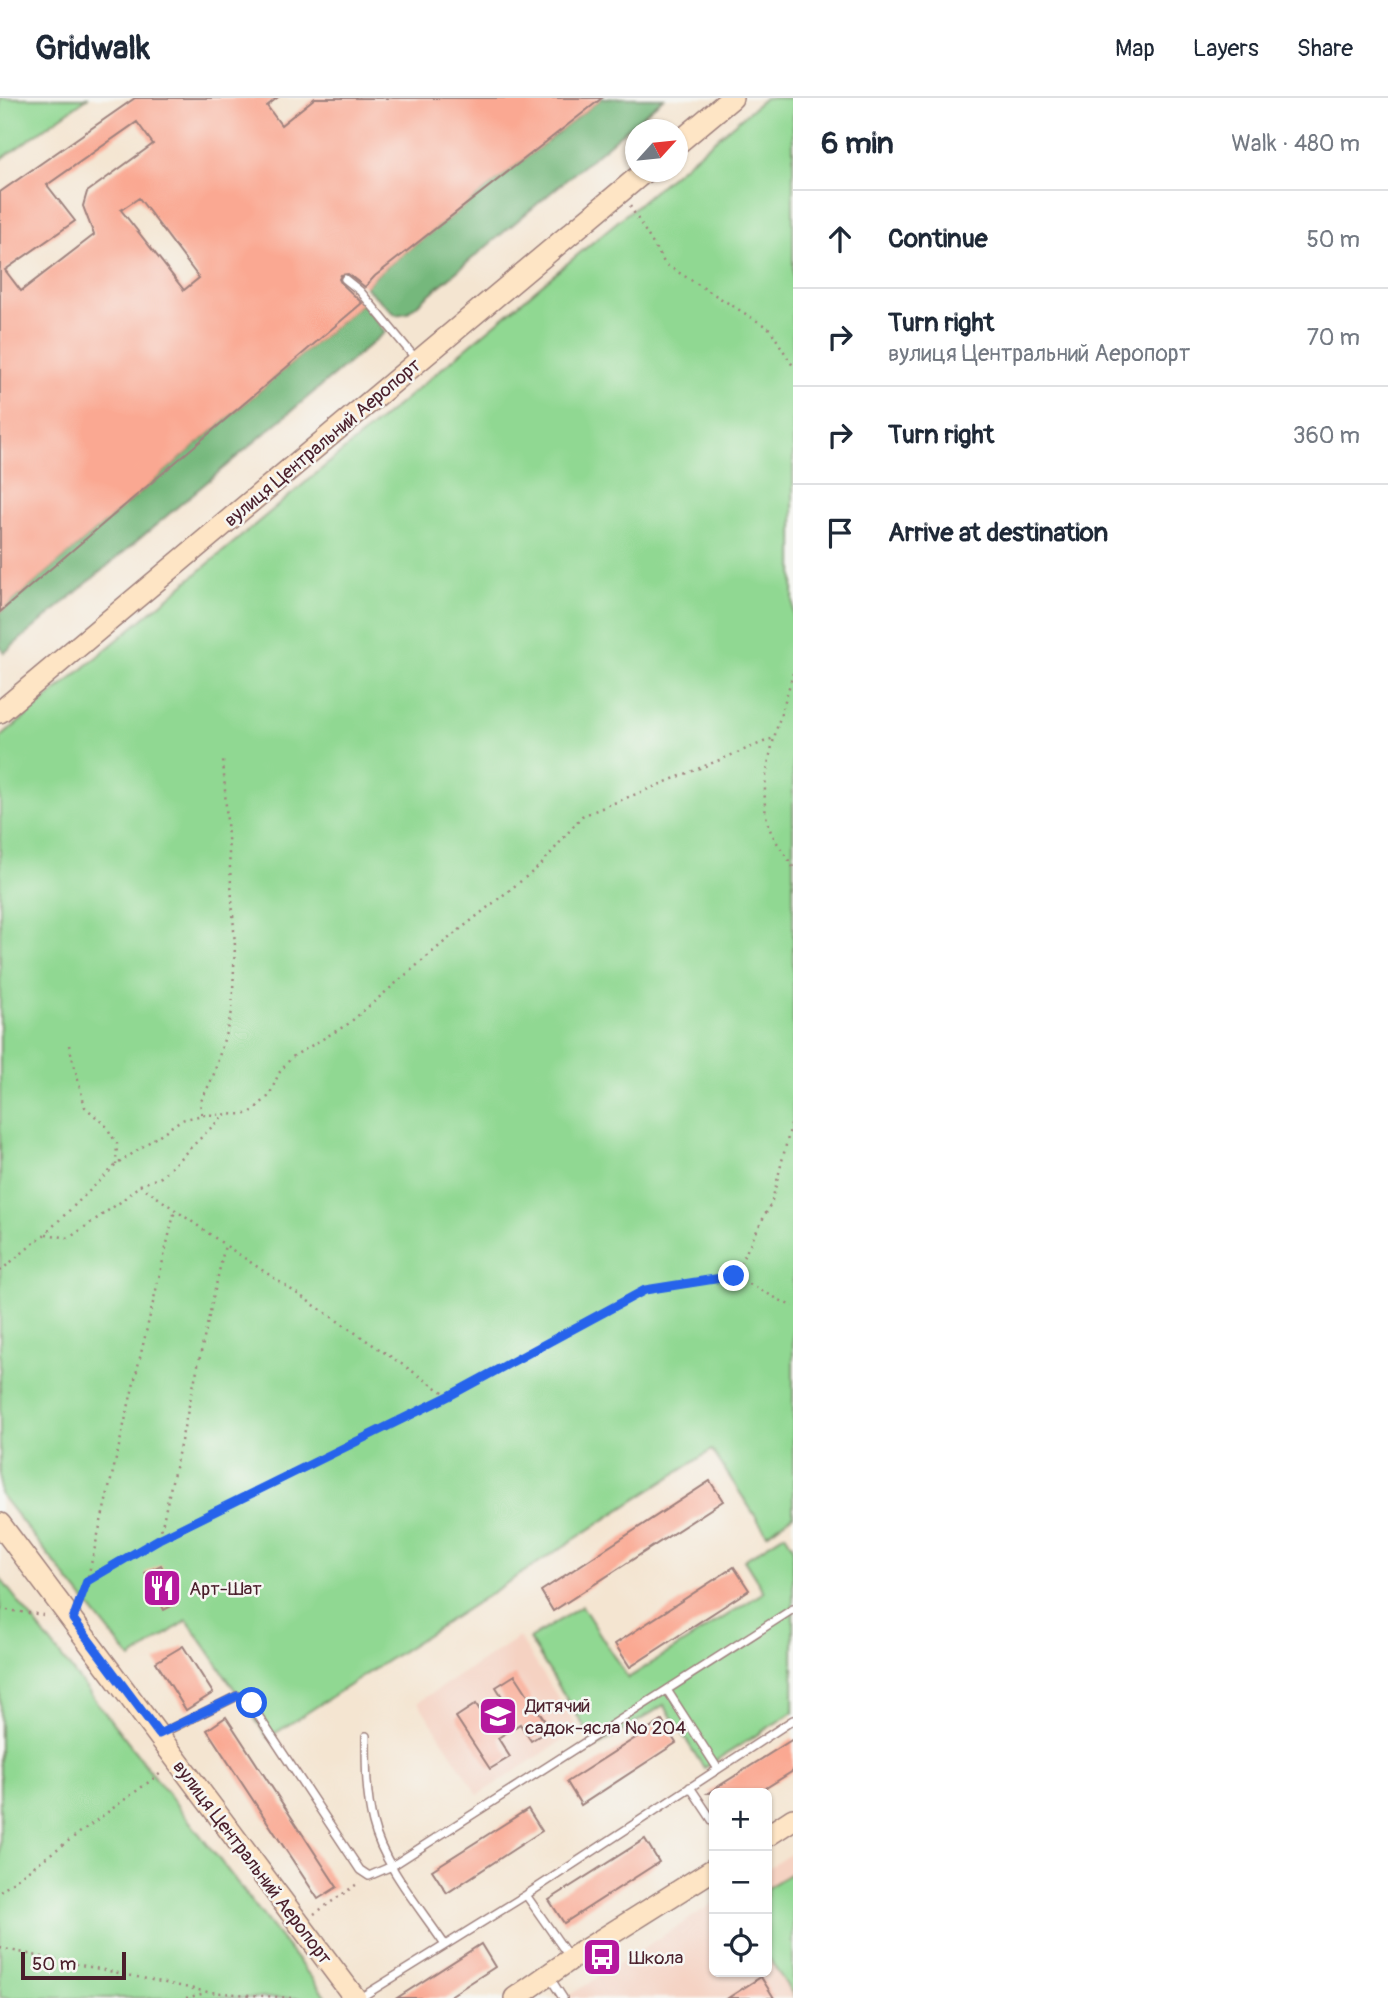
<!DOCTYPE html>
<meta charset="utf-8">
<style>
body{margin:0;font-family:Pangolin,sans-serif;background:#f6f6f7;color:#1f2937}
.controls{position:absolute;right:21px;bottom:21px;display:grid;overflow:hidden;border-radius:10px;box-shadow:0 2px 5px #0004}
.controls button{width:63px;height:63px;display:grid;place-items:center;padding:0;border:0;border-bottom:2px solid #e0e1e3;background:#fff;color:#1f2937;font:35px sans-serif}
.compass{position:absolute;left:625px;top:21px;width:63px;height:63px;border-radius:50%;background:#fff;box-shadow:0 2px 5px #0004;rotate:63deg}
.scale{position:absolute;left:21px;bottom:18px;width:105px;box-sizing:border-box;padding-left:7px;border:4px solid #4a1f2b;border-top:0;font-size:19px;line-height:24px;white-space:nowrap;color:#4a1f2b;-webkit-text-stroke:5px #f6f6f2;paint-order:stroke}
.stop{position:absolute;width:21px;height:21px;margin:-16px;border:5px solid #2563eb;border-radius:50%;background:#fff}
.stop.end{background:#2563eb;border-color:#fff;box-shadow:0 2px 7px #0008}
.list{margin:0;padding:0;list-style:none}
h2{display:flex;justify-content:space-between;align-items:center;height:91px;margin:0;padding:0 28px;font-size:30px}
h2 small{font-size:23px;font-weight:400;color:#747a83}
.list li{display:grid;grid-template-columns:46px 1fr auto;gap:21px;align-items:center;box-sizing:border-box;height:98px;padding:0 28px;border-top:2px solid #e0e1e3}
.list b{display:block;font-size:26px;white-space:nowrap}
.list p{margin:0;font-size:23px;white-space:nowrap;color:#747a83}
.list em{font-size:23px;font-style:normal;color:#747a83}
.icon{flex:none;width:38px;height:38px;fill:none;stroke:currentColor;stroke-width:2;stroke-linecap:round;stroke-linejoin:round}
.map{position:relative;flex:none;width:793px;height:1900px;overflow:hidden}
header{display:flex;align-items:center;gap:42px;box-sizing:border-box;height:98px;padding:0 35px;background:#fff;border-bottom:2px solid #e0e1e3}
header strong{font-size:33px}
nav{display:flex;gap:38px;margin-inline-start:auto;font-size:24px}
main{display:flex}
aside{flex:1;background:#fff}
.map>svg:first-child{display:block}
.built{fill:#f5d2c2}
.green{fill:#90d892;stroke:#6d7c5e;stroke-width:2}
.forest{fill:#74b87c;stroke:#5f6c54;stroke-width:2}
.building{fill:#faa892;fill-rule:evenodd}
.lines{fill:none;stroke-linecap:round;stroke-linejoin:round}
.lane-casing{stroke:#9f827e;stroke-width:10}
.secondary-casing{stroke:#9f827e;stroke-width:24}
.path{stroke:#9f827e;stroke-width:2.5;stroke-dasharray:2 5;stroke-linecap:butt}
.lane{stroke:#fff;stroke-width:7}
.secondary{stroke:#fee5c5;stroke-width:21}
.route{stroke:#2563eb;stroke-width:9}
.labels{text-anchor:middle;stroke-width:5;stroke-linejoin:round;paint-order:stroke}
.street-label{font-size:19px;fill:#4a1f2b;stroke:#f6f6f2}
.poi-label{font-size:19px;fill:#4a1f2b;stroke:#f6f6f2;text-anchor:start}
</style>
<header>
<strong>Gridwalk</strong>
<nav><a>Map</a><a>Layers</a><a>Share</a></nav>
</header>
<main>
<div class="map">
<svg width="793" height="1900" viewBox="0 0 793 1900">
<rect width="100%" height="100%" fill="#f6f6f2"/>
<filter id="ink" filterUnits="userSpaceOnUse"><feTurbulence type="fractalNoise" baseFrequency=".0143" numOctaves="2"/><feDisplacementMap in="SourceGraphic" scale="14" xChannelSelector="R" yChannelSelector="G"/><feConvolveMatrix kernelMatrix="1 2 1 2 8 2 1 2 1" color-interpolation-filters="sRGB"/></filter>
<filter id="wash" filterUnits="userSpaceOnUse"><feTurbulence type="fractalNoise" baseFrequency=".00686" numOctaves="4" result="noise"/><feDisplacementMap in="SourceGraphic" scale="28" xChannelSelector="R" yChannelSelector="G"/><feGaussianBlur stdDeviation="1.57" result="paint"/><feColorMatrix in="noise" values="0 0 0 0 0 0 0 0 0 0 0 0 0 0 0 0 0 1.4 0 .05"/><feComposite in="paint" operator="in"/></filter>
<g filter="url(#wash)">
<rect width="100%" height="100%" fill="#f4e5d1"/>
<path class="built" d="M519 1539 579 1632 478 1697 418 1604Z
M793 1754V1900H565L714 1805V1874H767V1771Z"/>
<path class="green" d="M0 0H87L0 62Z
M765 0H793V1417L767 1436 712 1352 268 1640 187 1522 131 1561 0 1396V640Z
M785 1436 793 1449V1614L704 1670 664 1607 597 1649 529 1541 582 1508 628 1580 764 1494 744 1462Z
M0 1480 327 1900H0Z
M793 1774V1897L767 1857V1790Z"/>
<path class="forest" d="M602 0H664L407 215 396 217 365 189 375 178Z
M362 205 385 234 4 555 0 548V514Z"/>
<g id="blocks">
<path class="building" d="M135 0H277L267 8 281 27 315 0H602L375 178 365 189 348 176 341 177 339 181 341 185 362 205 0 514V94ZM137 24 153 46 87 94 83 108 94 137 21 193 5 172 75 123 47 87ZM139 100 199 180 184 192 121 112Z
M710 1383 723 1403 553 1513 541 1493Z
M161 1467 179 1504 164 1512 145 1475Z
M734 1469 749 1492 630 1569 615 1546Z
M183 1548 213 1595 186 1612 156 1564Z
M515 1577 550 1631 531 1643 520 1626 498 1640 510 1659 490 1671 456 1619 476 1606 491 1630 513 1616 496 1589Z
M226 1619 337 1789 318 1801 207 1632Z
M662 1623 676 1645 581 1707 567 1684Z
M793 1641V1673L758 1695H708Z
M528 1711 542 1733 447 1795 432 1772Z
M645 1741 659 1764 564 1825 549 1802Z
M481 1846 495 1869 447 1900H397Z
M761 1879 774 1900H728Z"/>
</g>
</g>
<g filter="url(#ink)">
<use href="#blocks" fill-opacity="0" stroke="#9f827e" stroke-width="2"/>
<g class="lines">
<g class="lane-casing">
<path id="lane" d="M345 181 360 193 416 261
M667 1592 718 1671
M160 1636 237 1598 246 1599 360 1772 369 1778 392 1768 793 1511
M366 1638C366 1668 366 1697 373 1725 383 1767 421 1811 445 1847
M690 1689 714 1725
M526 1797 570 1860
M550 1880 563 1900
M360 1900 526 1797 793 1622"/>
</g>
<g class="secondary-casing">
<path id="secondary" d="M678 45 732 0
M0 614 644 74
M0 1426 355 1900
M767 1738 793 1721
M515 1900 571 1861 714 1771"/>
</g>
<path class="path" d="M630 108 665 166 770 231 793 268
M793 575C782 617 757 678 767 722 770 738 785 755 793 769
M69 947 85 1009 106 1028 117 1046 116 1067
M202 1016 200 1005 213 979 232 914 235 848 223 662
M140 1087 225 1147
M46 1136 69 1140 119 1105 140 1087 161 1079 225 1016
M0 1173 45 1136 116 1067 181 1022 203 1017 249 1016 269 998 279 975 292 959 348 926 443 845 541 767 582 718 776 639
M734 1178 772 1103 793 1019
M449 1298 225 1147 159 1441 449 1298 645 1192 734 1178 793 1209
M87 1483 159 1441
M79 1505 87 1483 175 1112
M0 1511 43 1517
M0 1793 161 1675
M314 1816 360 1784
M0 1850 208 1894 291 1900
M186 1900 205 1895"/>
<use href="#lane" class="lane"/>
<use href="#secondary" class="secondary"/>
</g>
</g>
<g class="lines" filter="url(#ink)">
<path class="route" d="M252 1605 246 1599 237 1598 159 1636 73 1521 87 1483 159 1441 449 1298 645 1192 734 1178"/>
</g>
<defs>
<g id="restaurant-square" transform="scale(2.0125)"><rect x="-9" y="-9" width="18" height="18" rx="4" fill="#b5179e" stroke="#f6f6f2"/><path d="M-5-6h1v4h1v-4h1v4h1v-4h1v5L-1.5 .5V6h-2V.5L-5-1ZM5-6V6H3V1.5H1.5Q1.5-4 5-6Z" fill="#fff"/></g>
<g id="school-square" transform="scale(2.0125)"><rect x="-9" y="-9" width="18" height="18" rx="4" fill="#b5179e" stroke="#f6f6f2"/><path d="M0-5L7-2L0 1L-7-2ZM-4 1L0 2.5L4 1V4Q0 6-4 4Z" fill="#fff"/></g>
<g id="bus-square" transform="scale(2.0125)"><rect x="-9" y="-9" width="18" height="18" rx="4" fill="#b5179e" stroke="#f6f6f2"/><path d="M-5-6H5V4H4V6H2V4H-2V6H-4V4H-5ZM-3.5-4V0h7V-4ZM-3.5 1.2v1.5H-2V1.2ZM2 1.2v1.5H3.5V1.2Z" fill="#fff"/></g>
</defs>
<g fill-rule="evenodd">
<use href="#restaurant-square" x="162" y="1490"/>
<use href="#school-square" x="498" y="1618"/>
<use href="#bus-square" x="602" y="1859"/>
</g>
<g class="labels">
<g class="street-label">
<text transform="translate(322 344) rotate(-40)" y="7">вулиця Центральний Аеропорт</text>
<text transform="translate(253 1764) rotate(53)" y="7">вулиця Центральний Аеропорт</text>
</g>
<g class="poi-label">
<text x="189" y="1497">Арт-Шат</text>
<text x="525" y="1614">Дитячий<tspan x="525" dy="22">садок-ясла № 204</tspan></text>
<text x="629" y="1866">Школа</text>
</g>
</g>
</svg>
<div class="controls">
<button>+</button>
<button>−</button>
<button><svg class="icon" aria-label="locate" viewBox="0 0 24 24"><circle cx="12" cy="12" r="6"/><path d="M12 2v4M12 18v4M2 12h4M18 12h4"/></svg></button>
</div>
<svg class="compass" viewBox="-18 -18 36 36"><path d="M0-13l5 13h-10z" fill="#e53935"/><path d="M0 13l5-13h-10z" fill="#747a83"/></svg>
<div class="scale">50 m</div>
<div class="stop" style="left:252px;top:1605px"></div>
<div class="stop end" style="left:734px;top:1178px"></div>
</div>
<aside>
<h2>6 min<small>Walk · 480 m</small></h2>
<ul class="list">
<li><svg class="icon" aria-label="ahead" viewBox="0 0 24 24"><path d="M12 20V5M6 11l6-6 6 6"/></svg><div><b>Continue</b></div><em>50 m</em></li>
<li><svg class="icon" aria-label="right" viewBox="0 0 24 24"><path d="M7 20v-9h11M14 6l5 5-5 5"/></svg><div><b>Turn right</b><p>вулиця Центральний Аеропорт</p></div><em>70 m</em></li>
<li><svg class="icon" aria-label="right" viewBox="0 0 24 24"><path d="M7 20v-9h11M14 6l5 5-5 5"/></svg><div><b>Turn right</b></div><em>360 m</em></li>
<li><svg class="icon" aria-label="arrive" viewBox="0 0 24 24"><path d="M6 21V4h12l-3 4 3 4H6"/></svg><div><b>Arrive at destination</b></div></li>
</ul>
</aside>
</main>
